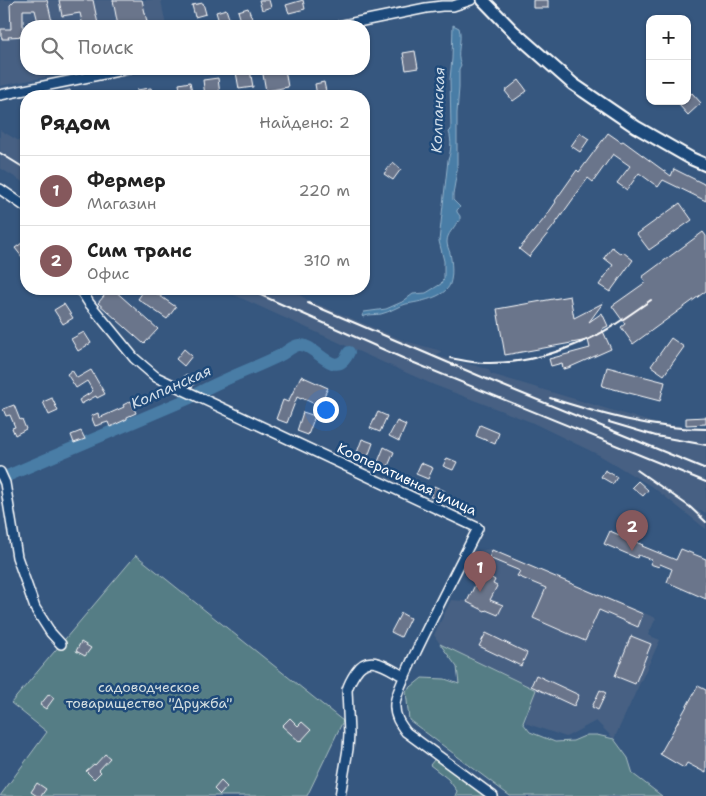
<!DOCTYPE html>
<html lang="ru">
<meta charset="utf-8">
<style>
body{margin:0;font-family:"Shantell Sans",sans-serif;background:#f6f6f6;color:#222}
.controls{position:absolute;right:15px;top:15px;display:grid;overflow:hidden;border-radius:10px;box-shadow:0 1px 4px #0004}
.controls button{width:45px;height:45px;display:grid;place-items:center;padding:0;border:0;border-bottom:1px solid #e0e0e0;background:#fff;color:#222;font:25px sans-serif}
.you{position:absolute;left:325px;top:409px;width:18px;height:18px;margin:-12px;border:4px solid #fff;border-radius:50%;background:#1a73e8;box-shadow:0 0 0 8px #1a73e833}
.badge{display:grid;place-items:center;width:32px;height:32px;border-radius:50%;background:#85585c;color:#fff;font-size:16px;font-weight:700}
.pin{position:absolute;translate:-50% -41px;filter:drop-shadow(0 1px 2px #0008)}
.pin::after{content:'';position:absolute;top:26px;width:18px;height:15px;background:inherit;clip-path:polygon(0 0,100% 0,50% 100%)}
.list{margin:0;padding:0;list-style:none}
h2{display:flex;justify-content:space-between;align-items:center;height:65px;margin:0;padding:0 20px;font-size:21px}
h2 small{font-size:16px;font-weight:400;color:#767676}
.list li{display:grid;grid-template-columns:32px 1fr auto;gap:15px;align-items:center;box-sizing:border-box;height:70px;padding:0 20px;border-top:1px solid #e0e0e0}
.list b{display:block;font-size:19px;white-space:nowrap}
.list p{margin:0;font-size:16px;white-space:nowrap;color:#767676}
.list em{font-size:16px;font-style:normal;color:#767676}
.icon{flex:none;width:28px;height:28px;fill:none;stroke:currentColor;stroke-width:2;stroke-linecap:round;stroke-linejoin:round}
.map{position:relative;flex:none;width:706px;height:796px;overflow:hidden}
.search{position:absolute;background:#fff;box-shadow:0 1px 4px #0004;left:20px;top:20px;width:350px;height:55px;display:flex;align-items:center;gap:12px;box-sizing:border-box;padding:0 18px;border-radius:20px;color:#767676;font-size:19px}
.panel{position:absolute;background:#fff;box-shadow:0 1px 4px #0004;left:20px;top:90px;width:350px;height:205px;border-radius:20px}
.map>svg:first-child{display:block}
.built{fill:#466083}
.green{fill:#547d85;stroke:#aabec2}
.water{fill:#497da6;stroke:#92b1ca}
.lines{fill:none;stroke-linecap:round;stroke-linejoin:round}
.river{stroke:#497da6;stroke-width:12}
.building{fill:#6b748b;stroke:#fff}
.minor-casing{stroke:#fff;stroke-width:12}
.secondary-casing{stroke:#fff;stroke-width:15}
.minor{stroke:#1f4a7a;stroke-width:9}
.secondary{stroke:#1f4a7a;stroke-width:11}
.rail{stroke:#fff;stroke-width:2}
.labels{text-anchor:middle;stroke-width:5;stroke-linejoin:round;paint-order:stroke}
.street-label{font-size:14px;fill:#fff;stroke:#1f4a7a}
.park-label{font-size:14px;fill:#d4dee0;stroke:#1f4a7a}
.water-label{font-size:15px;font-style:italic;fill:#d2dee9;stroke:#1f4a7a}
</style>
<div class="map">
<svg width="706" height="796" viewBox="0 0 706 796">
<rect width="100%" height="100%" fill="#36577f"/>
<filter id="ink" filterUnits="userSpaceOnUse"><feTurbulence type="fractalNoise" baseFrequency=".02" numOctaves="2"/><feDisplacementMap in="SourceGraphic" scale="10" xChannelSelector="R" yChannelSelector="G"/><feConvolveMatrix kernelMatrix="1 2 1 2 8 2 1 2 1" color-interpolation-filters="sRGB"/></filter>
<g filter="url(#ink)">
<path class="built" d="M0 0H161L166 26H26V69H87L0 86Z
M0 130 26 145V184L0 168Z
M221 289H289L308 300 405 341 441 351 437 356 488 369 491 374 654 423 695 427H706V513L696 509 706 517V529L654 488 599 455 531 422 434 385 362 353Z
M490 549 656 618 648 635 660 640 614 739 596 721 566 737 525 723 535 689 440 644 434 635 451 600 466 601 478 578 472 565 479 551Z"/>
<path class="green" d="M136 555 343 721 307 796H0L47 732 11 703Z
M440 644 536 690 523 723 530 732 555 742 573 741 587 735H597L614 739 628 758 633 774 662 796H510L409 720 406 691 422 678 445 679 459 684 457 667Z
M438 755 493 796H455L457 791 448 779 430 765Z"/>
<path class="water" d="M453 25 459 28C463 40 455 54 461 65L459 69V88L457 113V171L453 194V200L460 207 457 210V212L460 216V221L457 222C454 229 447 233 447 242 447 246 449 250 450 253 452 263 453 275 450 284 445 298 418 302 406 304 398 306 390 312 381 314 375 315 368 314 363 317L362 316 364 312 386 309 402 302 413 294 426 293 441 284 442 281 444 279V261L439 241 448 160C451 152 452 141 449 132L451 130 450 79 452 59Z"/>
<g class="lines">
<path class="river" d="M198 393C224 379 252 369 279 356 286 353 291 346 299 345 316 343 335 383 349 352
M0 479 190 398"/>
</g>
<path class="building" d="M15 0H47L53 26H39L35 10H23V30L26 29V36L8 37 9 39H2V37H1V29H11L10 5Z
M59 0H93L98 24 83 26 80 13 62 16Z
M113 0H142L148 26H118Z
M259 0H269L271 7 262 10Z
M303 0 305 9 289 13 286 5Z
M533 0H548V8H533Z
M203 3 206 14 195 17 192 5Z
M248 8 253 21 242 24 238 11Z
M226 9 229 18 219 22 216 12Z
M415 51 418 68 406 70 403 53Z
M262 69H285L288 87 266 91Z
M250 70 253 87 239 89 236 72Z
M218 78 220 95 205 96 203 80Z
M519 80 527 91 513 101 505 91Z
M190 82 193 96H181L179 84Z
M324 82 327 96H317L315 84Z
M151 88 152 92 162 90 163 96H138L137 90Z
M70 90 71 96H52V94Z
M692 93 701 103 688 115 679 105 683 101H687V97Z
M580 133 589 139 580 152 571 146Z
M608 133 621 142 623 141 671 176 674 169 706 185V201L663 180 658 187 639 173 627 190 617 183 630 166 613 154 593 182 588 178 553 227 529 257 519 249 544 219 556 202 555 201 577 170 579 172Z
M393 162 401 169 393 180 384 174Z
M680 203 692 220 649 250 637 234Z
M703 232 706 236V291L633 344 621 327 625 324 612 306 646 282 642 277Z
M22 243 26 248V262L15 248Z
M612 247 621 254 623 252 633 260 610 292 599 285 613 265 604 258Z
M110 289H113L158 329 144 344 98 303Z
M145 289H150L176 307 167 319 138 299Z
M570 296 574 318 603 303 589 322 602 313 608 326 602 329 611 349 568 368 563 369 562 363 551 366 549 359 590 348 588 340 505 355 497 309Z
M64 304 73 318 63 324 54 310Z
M84 332 91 343 78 351 71 339Z
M671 338 684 347 664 375 651 366Z
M184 349 192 356 184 366 176 359Z
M607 367 665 382 660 401 602 386Z
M72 370 77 378 91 370 105 394 97 398 96 396 81 404 79 400 93 391 87 381 76 388 67 374Z
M186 374 196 382 192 387 181 382Z
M301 376 328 388 319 406 302 398 301 399 297 397 287 423 276 419 283 400 288 402Z
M52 398 58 411 49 415 43 402Z
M131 401 136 413 127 417V419L110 427 108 422 95 426 91 416 98 413 99 418 124 407 123 405Z
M14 405 20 420 22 419 26 429 15 435 12 428 15 427 10 415 6 416 3 409Z
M303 412 315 416 308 435 297 431Z
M378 412 387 416 380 432 370 428Z
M706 417V424L686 425V418Z
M397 421 406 425 399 441 389 436Z
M480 425 499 433 495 444 476 436Z
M81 431 85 439 74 443 71 435Z
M362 439 373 443 366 462 355 458Z
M384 447 394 452 386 471 376 467Z
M447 458 457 462 453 470 443 466Z
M421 463 433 468 428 479 416 474Z
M605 470 617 477 613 484 601 477Z
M638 481 648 490 643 496 632 487Z
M434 486 445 491 441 500 430 497Z
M610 531 643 545 642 546 676 560 681 549 706 559V599L667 582 672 569 660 564 659 567 650 564 652 560 638 555 637 558 604 544Z
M492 550 643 614 638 627 599 610 585 641 533 618 546 588 517 576 520 571 489 558Z
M483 568 493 572 490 577 495 580 493 584 497 586 490 600 503 605 498 615 486 610 485 611 467 602Z
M401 613 410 618 401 637 391 632Z
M486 633 527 653 521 666 479 646Z
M631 636 651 644 635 684 615 676Z
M81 642 91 648 85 656 76 651Z
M536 675 579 695 574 706 531 686Z
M698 686 706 690V773L687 763 684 768 660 754Z
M600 690 606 693 598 710 592 707Z
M49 694 54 698 46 709 40 705Z
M290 718 298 726 302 722 311 730 300 742 282 726Z
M105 754 110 758 99 770 101 772 94 779 86 771 94 764 95 765Z
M221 781 227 787 220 795 214 789Z
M37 783 46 789 41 796H37L31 792Z"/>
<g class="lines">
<g class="minor-casing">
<path id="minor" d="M338 26 426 8 442 6H453L471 0
M0 95 128 69
M0 189 26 207
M80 289 89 303 134 358 156 377 478 528C456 571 434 614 413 658 408 670 396 692 395 704 394 716 400 724 406 732L493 796
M0 472 5 483 17 557 35 608 51 633 61 644
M340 796 348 749 349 734 347 690C349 683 352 678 356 672 369 651 389 669 405 677"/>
</g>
<g class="secondary-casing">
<path id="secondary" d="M483 0 514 32 573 84 636 127 692 159 706 165"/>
</g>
<use href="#minor" class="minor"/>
<use href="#secondary" class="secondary"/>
<path class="rail" d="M0 153 26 169
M247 289 407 360 706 482
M308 303 489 380 706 469
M450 358C462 360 473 363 485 363 517 364 552 355 582 342 607 332 629 315 651 300
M550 398C601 414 651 429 706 429
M609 422 656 436 706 445
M637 470 690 507 706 522"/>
</g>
</g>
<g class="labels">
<g class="street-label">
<text transform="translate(407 479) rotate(25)" y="5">Кооперативная улица</text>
</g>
<g class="park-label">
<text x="149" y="692">садоводческое<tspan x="149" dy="16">товарищество "Дружба"</tspan></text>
</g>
<g class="water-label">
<text transform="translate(438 110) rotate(-88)" y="5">Колпанская</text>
<text transform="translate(171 387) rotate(-24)" y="5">Колпанская</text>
</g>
</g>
</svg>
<div class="controls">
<button>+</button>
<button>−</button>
</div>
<div class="you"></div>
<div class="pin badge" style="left:480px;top:592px">1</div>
<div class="pin badge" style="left:632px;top:551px">2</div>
<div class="search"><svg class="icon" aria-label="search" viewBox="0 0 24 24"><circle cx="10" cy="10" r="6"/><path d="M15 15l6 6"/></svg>Поиск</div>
<section class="panel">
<h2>Рядом<small>Найдено: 2</small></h2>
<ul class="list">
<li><span class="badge">1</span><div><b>Фермер</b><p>Магазин</p></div><em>220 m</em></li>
<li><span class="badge">2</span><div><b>Сим транс</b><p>Офис</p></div><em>310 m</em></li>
</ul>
</section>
</div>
